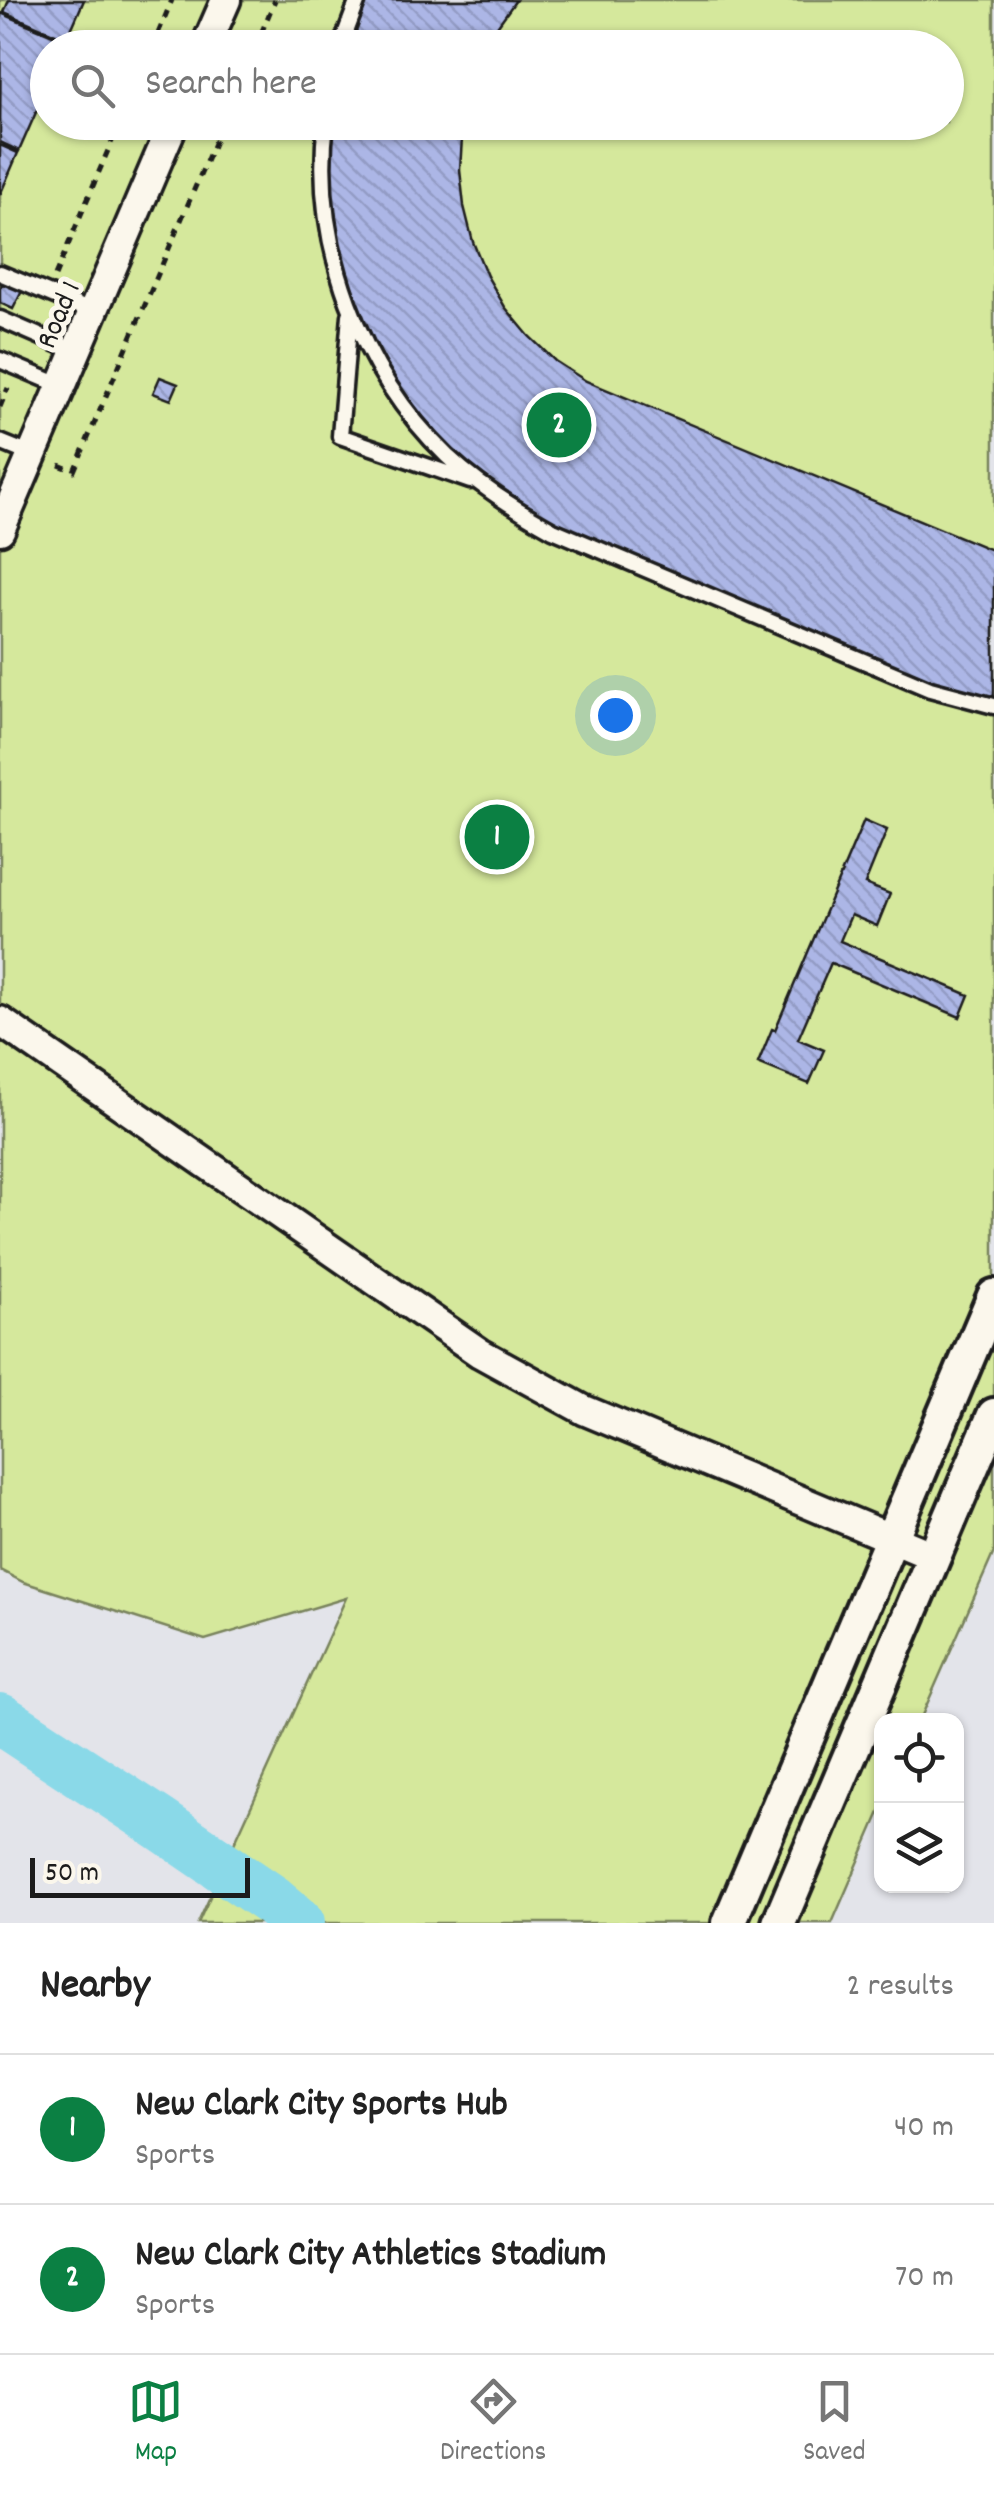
<!DOCTYPE html>
<style>
body{margin:0;font-family:Dekko,sans-serif;background:#f2f2f2;color:#222}
.controls{position:absolute;right:30px;bottom:30px;display:grid;overflow:hidden;border-radius:20px;box-shadow:0 2px 8px #0004}
.controls button{width:90px;height:90px;display:grid;place-items:center;padding:0;border:0;border-bottom:2px solid #e0e0e0;background:#fff;color:#222;font:50px sans-serif}
.scale{position:absolute;left:30px;bottom:25px;width:220px;box-sizing:border-box;padding-left:10px;border:5px solid #1c1c1c;border-top:0;font-size:28px;line-height:35px;white-space:nowrap;color:#1c1c1c;-webkit-text-stroke:8px #fbf7ec;paint-order:stroke}
.you{position:absolute;left:615px;top:715px;width:35px;height:35px;margin:-25px;border:8px solid #fff;border-radius:50%;background:#1a73e8;box-shadow:0 0 0 15px #1a73e833}
.badge{display:grid;place-items:center;width:65px;height:65px;border-radius:50%;background:#0b8043;color:#fff;font-size:32px;font-weight:700}
.pin{position:absolute;translate:-50% -50%;border:5px solid #fff;box-shadow:0 2px 10px #0006}
.list{margin:0;padding:0;list-style:none}
h2{display:flex;justify-content:space-between;align-items:center;height:130px;margin:0;padding:0 40px;font-size:42px}
h2 small{font-size:32px;font-weight:400;color:#767676}
.list li{display:grid;grid-template-columns:65px 1fr auto;gap:30px;align-items:center;box-sizing:border-box;height:150px;padding:0 40px;border-top:2px solid #e0e0e0}
.list b{display:block;font-size:38px;white-space:nowrap}
.list p{margin:0;font-size:32px;white-space:nowrap;color:#767676}
.list em{font-size:32px;font-style:normal;color:#767676}
.icon{flex:none;width:55px;height:55px;fill:none;stroke:currentColor;stroke-width:2;stroke-linecap:round;stroke-linejoin:round}
.map{position:relative;flex:none;width:994px;height:1923px;overflow:hidden}
.search{position:absolute;background:#fff;box-shadow:0 2px 8px #0004;left:30px;right:30px;top:30px;height:110px;display:flex;align-items:center;gap:25px;box-sizing:border-box;padding:0 35px;border-radius:55px;color:#767676;font-size:38px}
.sheet{height:430px;background:#fff}
nav{display:flex;justify-content:space-around;align-items:center;box-sizing:border-box;height:140px;border-top:2px solid #e0e0e0;background:#fff;font-size:28px;color:#767676}
nav a{display:grid;justify-items:center;gap:5px}
nav .on{color:#0b8043}
.map>svg:first-child{display:block}
.pitch{fill:#d5e89c;stroke:#78825c;stroke-width:2.5;fill-rule:evenodd}
.lines{fill:none;stroke-linecap:round;stroke-linejoin:round}
.river{stroke:#8ad9e8;stroke-width:52}
.building{fill:url(#building-back-hatch);stroke:#1c1c1c;stroke-width:2.5}
.service-casing{stroke:#1c1c1c;stroke-width:21}
.minor-casing{stroke:#1c1c1c;stroke-width:35}
.tertiary-casing{stroke:#1c1c1c;stroke-width:40}
.path{stroke:#1c1c1c;stroke-width:5;stroke-dasharray:8 8;stroke-linecap:butt}
.service{stroke:#fbf7ec;stroke-width:14}
.minor{stroke:#fbf7ec;stroke-width:28}
.tertiary{stroke:#fbf7ec;stroke-width:32}
.labels{text-anchor:middle;stroke-width:10;stroke-linejoin:round;paint-order:stroke}
.street-label{font-size:30px;fill:#1c1c1c;stroke:#fbf7ec}
</style>
<div class="map">
<svg width="994" height="1923" viewBox="0 0 994 1923">
<defs>
<pattern id="building-back-hatch" width="6" height="6" patternUnits="userSpaceOnUse" patternTransform="scale(2.5)"><rect width="6" height="6" fill="#acb6e6"/><path d="M-1 5l2 2M0 0l6 6M5-1l2 2" fill="none" stroke="#939cc5"/></pattern>
</defs>
<rect width="100%" height="100%" fill="#e3e4ea"/>
<filter id="ink" filterUnits="userSpaceOnUse"><feTurbulence type="fractalNoise" baseFrequency=".01" numOctaves="2"/><feDisplacementMap in="SourceGraphic" scale="20" xChannelSelector="R" yChannelSelector="G"/><feConvolveMatrix kernelMatrix="1 2 1 2 8 2 1 2 1" color-interpolation-filters="sRGB"/></filter>
<g filter="url(#ink)">
<path class="pitch" d="M0 0H994V1552L920 1720H882L881 1810 832 1923H198L346 1598 205 1640 23 1582 0 1570ZM48 48H946V122H48Z"/>
<g class="lines">
<path class="river" d="M0 1719 159 1823 273 1901 299 1923"/>
</g>
<path class="building" d="M9 0H84L67 39 4 12Z
M367 0H516L496 28 486 48H349Z
M1 13 67 41 64 48H48V85L19 151 0 142Z
M333 122H463L460 170 464 206 473 242 487 276 505 307 529 336 555 361 586 381 994 551V697L933 681 588 537 547 519 509 497 474 471 442 441 413 408 388 372 368 333 352 293 340 250 333 207 331 163Z
M0 145 18 153 0 195Z
M3 283 22 291 13 309 0 303V288Z
M160 377 178 384 171 400 153 393Z
M864 820 887 830 865 884 890 894 877 926 851 915 840 941 969 995 960 1017 831 963 798 1039 824 1050 809 1084 758 1063 772 1029 775 1030Z"/>
<g class="lines">
<g class="service-casing">
<path id="service" d="M340 48 358 0
M326 122C311 243 360 372 447 456 479 486 515 509 553 530L930 689 994 706
M0 273 93 312
M350 315 340 436 470 481
M0 319 76 352
M0 360 62 386
M0 442 32 455"/>
</g>
<g class="minor-casing">
<path id="minor" d="M205 48 226 0
M0 530 174 122
M0 1021 480 1353 584 1410 933 1556"/>
</g>
<g class="tertiary-casing">
<path id="tertiary" d="M729 1923 994 1296
M779 1923 994 1415"/>
</g>
<path class="path" d="M152 48 172 0
M255 48 275 0
M55 276 120 122
M0 407 8 388
M59 465 74 471 223 122"/>
<use href="#service" class="service"/>
<use href="#minor" class="minor"/>
<use href="#tertiary" class="tertiary"/>
</g>
</g>
<g class="labels">
<g class="street-label">
<text transform="translate(57 314) rotate(-67)" y="10">Road 1</text>
</g>
</g>
</svg>
<div class="controls">
<button><svg class="icon" aria-label="locate" viewBox="0 0 24 24"><circle cx="12" cy="12" r="6"/><path d="M12 2v4M12 18v4M2 12h4M18 12h4"/></svg></button>
<button><svg class="icon" aria-label="layers" viewBox="0 0 24 24"><path d="M12 4l9 5-9 5-9-5zM3 14l9 5 9-5"/></svg></button>
</div>
<div class="scale">50 m</div>
<div class="you"></div>
<div class="pin badge" style="left:497px;top:837px">1</div>
<div class="pin badge" style="left:559px;top:425px">2</div>
<div class="search"><svg class="icon" aria-label="search" viewBox="0 0 24 24"><circle cx="10" cy="10" r="6"/><path d="M15 15l6 6"/></svg>Search here</div>
</div>
<section class="sheet">
<h2>Nearby<small>2 results</small></h2>
<ul class="list">
<li><span class="badge">1</span><div><b>New Clark City Sports Hub</b><p>Sports</p></div><em>40 m</em></li>
<li><span class="badge">2</span><div><b>New Clark City Athletics Stadium</b><p>Sports</p></div><em>70 m</em></li>
</ul>
</section>
<nav>
<a class="on"><svg class="icon" aria-label="map" viewBox="0 0 24 24"><path d="M3 6l6-2 6 2 6-2v14l-6 2-6-2-6 2zM9 4v14M15 6v14"/></svg>Map</a>
<a><svg class="icon" aria-label="directions" viewBox="0 0 24 24"><path d="M12 3l9 9-9 9-9-9zM9 14v-3h6M13 9l2 2-2 2"/></svg>Directions</a>
<a><svg class="icon" aria-label="saved" viewBox="0 0 24 24"><path d="M7 4h10v16l-5-4-5 4z"/></svg>Saved</a>
</nav>
